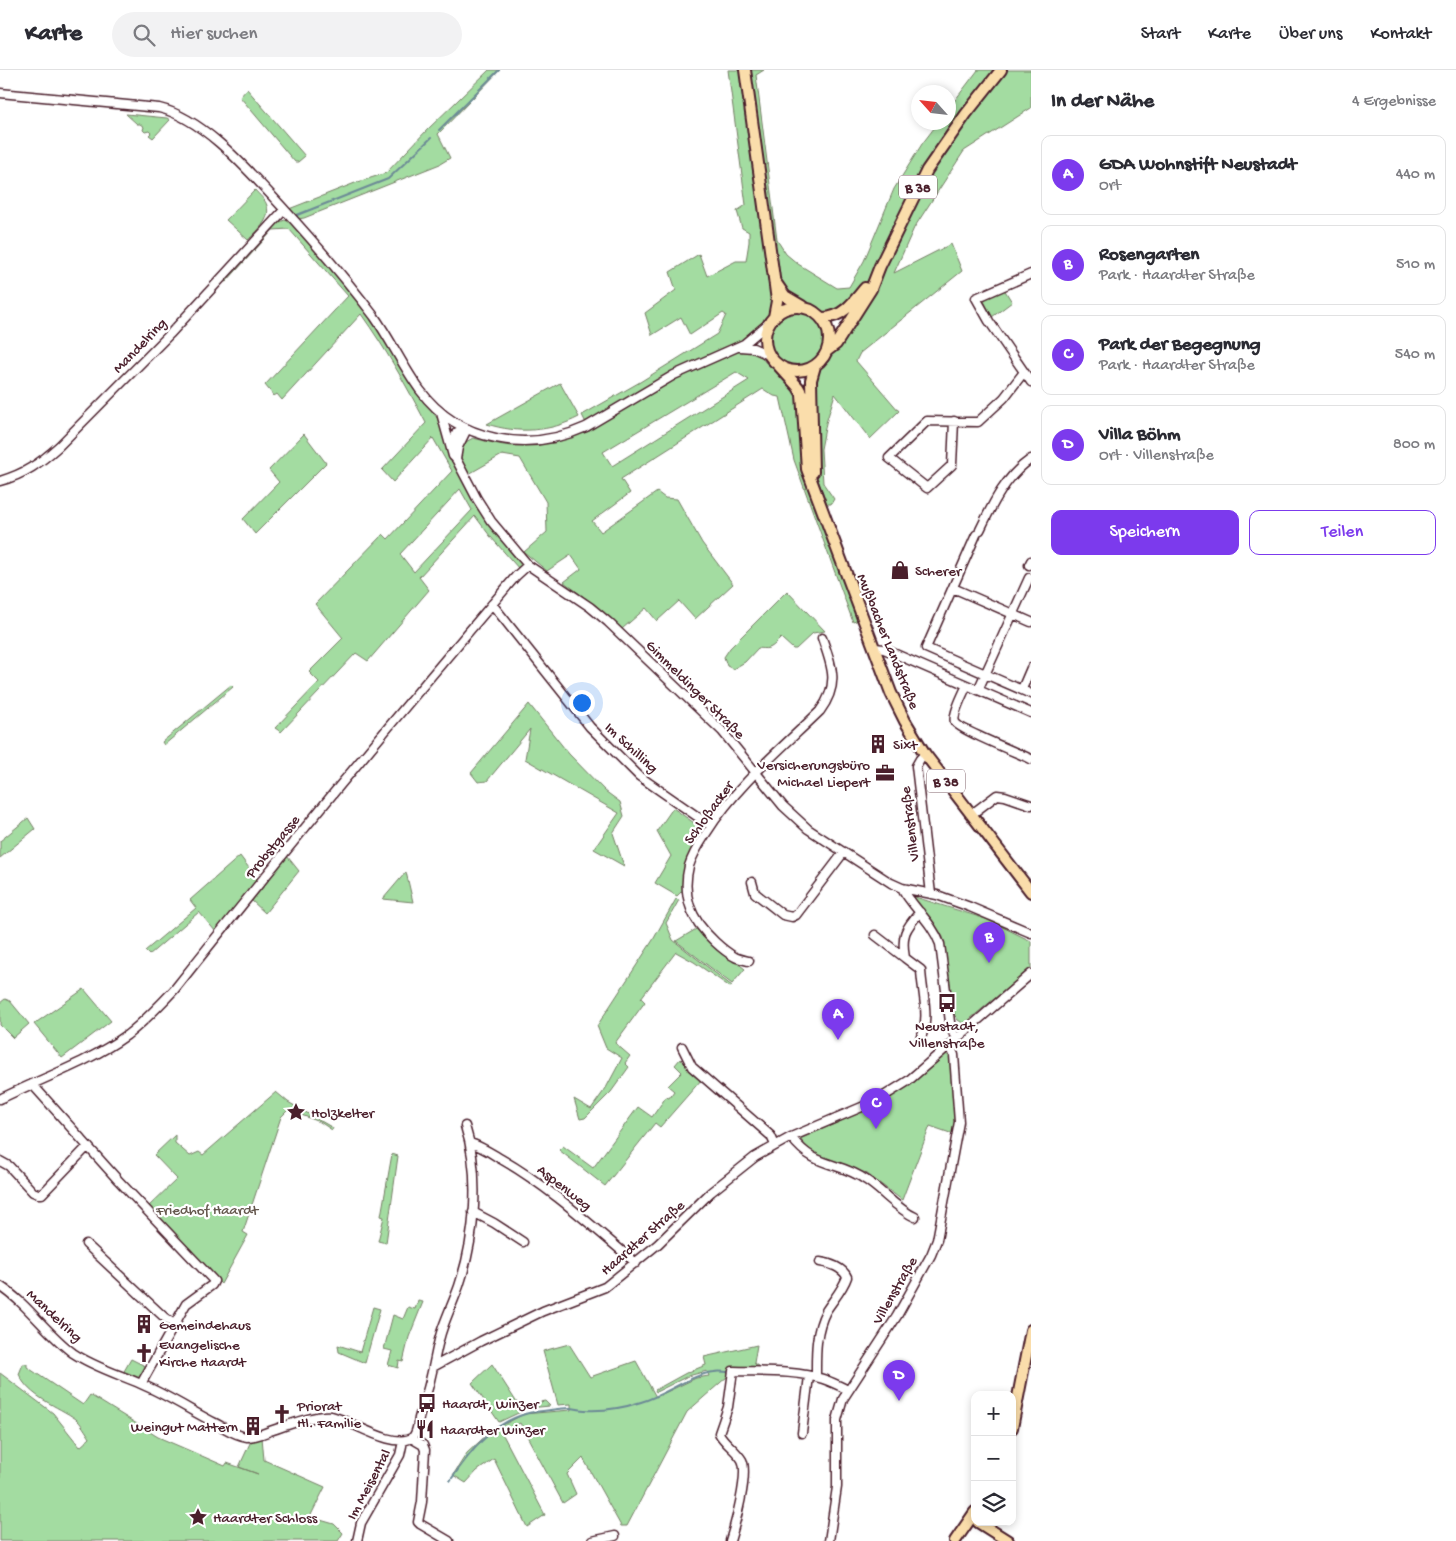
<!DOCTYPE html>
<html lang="de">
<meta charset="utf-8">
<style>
body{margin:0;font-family:"Gochi Hand",sans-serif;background:#f2f2f3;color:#2b2b33}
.controls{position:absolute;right:15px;bottom:15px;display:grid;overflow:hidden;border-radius:10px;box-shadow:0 2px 8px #0003}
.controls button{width:45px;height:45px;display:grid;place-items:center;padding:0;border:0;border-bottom:1px solid #e1e1e2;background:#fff;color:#2b2b33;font:25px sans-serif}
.compass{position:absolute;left:911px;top:15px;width:45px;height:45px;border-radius:50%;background:#fff;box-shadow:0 2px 8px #0003;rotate:297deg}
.you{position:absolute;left:581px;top:632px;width:18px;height:18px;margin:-12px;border:4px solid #fff;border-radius:50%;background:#1a73e8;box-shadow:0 0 0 8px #1a73e833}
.badge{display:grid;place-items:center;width:32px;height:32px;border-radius:50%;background:#7c3aed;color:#fff;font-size:16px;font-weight:700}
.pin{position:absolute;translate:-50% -41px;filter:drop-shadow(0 1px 2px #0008)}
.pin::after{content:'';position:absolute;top:26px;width:18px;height:15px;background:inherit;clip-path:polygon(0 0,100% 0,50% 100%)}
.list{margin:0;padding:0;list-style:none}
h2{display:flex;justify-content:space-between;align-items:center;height:65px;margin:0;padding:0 20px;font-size:21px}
h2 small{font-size:16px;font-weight:400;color:#7c7c81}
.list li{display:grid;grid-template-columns:32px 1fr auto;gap:15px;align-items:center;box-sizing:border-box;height:80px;margin:0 10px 10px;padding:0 10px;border:1px solid #e1e1e2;border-radius:10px}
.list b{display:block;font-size:19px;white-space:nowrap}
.list p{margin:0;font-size:16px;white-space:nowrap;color:#7c7c81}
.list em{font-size:16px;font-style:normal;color:#7c7c81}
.actions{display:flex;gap:10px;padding:15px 20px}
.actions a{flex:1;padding:11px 0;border:1px solid #7c3aed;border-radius:10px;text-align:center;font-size:18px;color:#7c3aed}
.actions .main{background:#7c3aed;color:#fff}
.icon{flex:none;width:28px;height:28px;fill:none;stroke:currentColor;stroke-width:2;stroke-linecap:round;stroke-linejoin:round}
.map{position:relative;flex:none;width:1031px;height:1471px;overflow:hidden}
header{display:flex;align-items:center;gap:30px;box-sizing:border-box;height:70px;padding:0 25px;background:#fff;border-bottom:1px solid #e1e1e2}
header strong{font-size:24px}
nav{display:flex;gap:28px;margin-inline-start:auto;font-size:18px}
.search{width:350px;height:45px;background:#f2f2f3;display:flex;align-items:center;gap:12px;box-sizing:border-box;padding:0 18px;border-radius:28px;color:#7c7c81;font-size:19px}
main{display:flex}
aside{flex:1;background:#fff}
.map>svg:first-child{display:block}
.green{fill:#a3dca1;stroke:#767e66;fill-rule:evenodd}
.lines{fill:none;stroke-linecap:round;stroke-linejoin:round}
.stream{stroke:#6c8a96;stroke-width:2}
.minor-casing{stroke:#4a1f2b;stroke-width:11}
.major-casing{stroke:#4a1f2b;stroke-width:14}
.minor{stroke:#fff;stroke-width:8}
.major{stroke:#faddab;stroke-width:10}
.labels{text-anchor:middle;stroke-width:4.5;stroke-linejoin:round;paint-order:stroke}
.shield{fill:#fff;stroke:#80626b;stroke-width:1}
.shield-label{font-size:14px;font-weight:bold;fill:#4a1f2b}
.street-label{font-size:15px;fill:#4a1f2b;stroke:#fff}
.poi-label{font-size:15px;fill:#4a1f2b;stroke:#fff;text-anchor:start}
.park-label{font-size:15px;fill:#65584e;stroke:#fff}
</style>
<header>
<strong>Karte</strong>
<div class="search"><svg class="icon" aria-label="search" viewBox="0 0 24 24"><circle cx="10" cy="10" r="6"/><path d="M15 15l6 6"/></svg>Hier suchen</div>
<nav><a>Start</a><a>Karte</a><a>Über uns</a><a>Kontakt</a></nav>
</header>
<main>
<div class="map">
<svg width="1031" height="1471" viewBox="0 0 1031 1471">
<rect width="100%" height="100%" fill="#fff"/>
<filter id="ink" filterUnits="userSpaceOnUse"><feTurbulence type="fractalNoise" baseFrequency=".02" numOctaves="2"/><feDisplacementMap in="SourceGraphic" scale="10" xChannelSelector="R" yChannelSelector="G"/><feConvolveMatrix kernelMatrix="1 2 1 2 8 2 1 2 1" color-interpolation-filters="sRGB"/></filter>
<g filter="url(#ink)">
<path class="green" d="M489 0H500L438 64 450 88 440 94 304 148 298 149 289 139 355 113 386 103 428 59Z
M728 0H742L774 230 773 242 752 266 744 271 679 299 649 315 586 353 582 345 640 312 717 264 726 245 723 243 690 265 681 247 652 265 645 243 676 220 670 202 699 184 707 206 736 191H746L749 172V162L742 158 737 141 746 135Z
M749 0H764L756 5 777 170 786 184 798 194 837 218 849 217 864 191 894 119 922 74 938 53 948 52 949 38 978 0H996L920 102 905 132 873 202 863 217 841 242 824 244 809 235 791 228 779 211Z
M1005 0H1031V38L964 81 914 158 894 203 951 174 962 201 860 283 856 291 899 341 870 369 835 324 826 353 821 379 823 413 834 429 831 434H827L816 405 813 305 817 299 822 296 837 276 929 102Z
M247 19 305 86 298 92H295L289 85 240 27Z
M126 44 167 48 170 50 153 68 149 65 151 63 149 61 145 62 143 60 144 57 140 54H137Z
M255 120C259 125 266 130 267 136 271 150 256 162 248 170L226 150Z
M285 150 294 154 348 218 366 240 388 273 422 328 441 353 453 391 524 494 519 499 490 466 475 446 419 507 429 520 368 591 356 583 281 662 275 658 319 612 309 602 343 568 315 534 383 464 388 469 452 401 433 368 393 412 382 400 426 353C406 315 386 279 361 244L282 330 277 324 274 326 265 315 348 226 289 159 273 160 226 212 222 210 274 154ZM460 419 472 440 414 502 400 484Z
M1004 219 1012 232 992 247 984 231 989 226Z
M769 270a28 28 0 1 1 56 0a28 28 0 1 1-56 0Z
M744 279 759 284 766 293 798 319 804 395 859 550 853 552 794 390 780 327 774 326 763 319 621 409 630 423 592 451 601 462 657 422 665 428 677 429 702 473 733 514 695 549 679 531 657 551 646 538 622 559 593 534 564 512 581 499 571 485 547 501 524 482 547 462 546 432 520 388 502 385 467 405 459 389 462 374 473 368C486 371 499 375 512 376 538 376 565 368 590 361L593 357C641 328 689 296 744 279ZM736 302 749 310 612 396 603 382Z
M560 313 579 347C550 362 518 364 487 354Z
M304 364 326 393 255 464 243 449 279 412 269 400Z
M787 521 825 561 813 563 796 579H793L781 568C772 577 771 580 758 578L745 592 733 599 727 596 724 587 730 578Z
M231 615 233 617 164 675 162 672Z
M529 634 569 684 605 721 620 732 624 746 613 763 624 796 594 779 619 743 525 689 530 659 487 711 478 712 471 703Z
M673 738 704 760C690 783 683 791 684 819L677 826 655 813 671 786 657 761Z
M28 748 35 759 0 788V771Z
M240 786 258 810 216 862 199 842 149 885 145 881 196 838 190 830Z
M287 786 299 801 265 843 251 830Z
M406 802 413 832 383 829Z
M915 827 986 849 1031 871V898L964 954 958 950 953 943 950 914 943 867 931 848 913 829Z
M676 829 679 830 666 853 673 870 732 916 730 917 694 892 676 882 641 928 645 932 615 973 630 986 625 993 629 997 611 1022 585 1048 580 1049 574 1029 591 1039 606 1018 622 988 606 978 597 956 653 870Z
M698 858 708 870 745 899 732 914 676 871Z
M84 919 111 951 62 988 34 954Z
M5 929 10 931 29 954 13 968 0 955V933Z
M946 984 951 987 956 1043 955 1063 953 1064 930 1056 902 1130 866 1103 814 1085 800 1069 880 1034 905 1018Z
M680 989 702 1009 660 1057 655 1053 605 1116 559 1080 563 1076 593 1098 638 1037 652 1047 666 1027 669 1028 674 1021 668 1016 682 1002 675 995Z
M276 1022 288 1032 333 1058 332 1060 320 1052 288 1040 281 1047 243 1162 248 1165 221 1214 147 1138 177 1109 154 1085 175 1065V1073L190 1086 199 1082 203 1085Z
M392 1084 398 1086 386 1173 378 1171 384 1147 381 1146Z
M418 1231 423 1232 409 1267 403 1292 399 1291 398 1298 388 1295 392 1281 384 1279 393 1245 403 1249 408 1237 415 1239Z
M373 1237 380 1239 365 1293 339 1282 338 1275 360 1282Z
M569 1274 590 1307 636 1291 656 1327 696 1308 709 1306 707 1301 688 1306 656 1322 655 1320 686 1303 706 1295 704 1287 757 1275 754 1293 759 1297 728 1306 687 1342 627 1456H621L583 1388 567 1404 576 1424 563 1433 520 1353 502 1363 545 1445 527 1457 494 1389 477 1401 466 1413 453 1405 467 1383 490 1362 491 1363 503 1355 524 1344 571 1340V1334L558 1335 543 1281Z
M131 1289 147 1297 140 1310 123 1303Z
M23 1294H27V1297L83 1335 90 1325 158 1367 225 1396 227 1393 258 1404 239 1397 251 1371 262 1367 264 1390 325 1417 310 1447 334 1454 343 1463 338 1471H0V1303L53 1343 80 1377 90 1368C86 1362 81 1353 76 1349 58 1336 28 1327 19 1304Z
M492 1294 519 1336 545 1331 550 1336 529 1338 499 1352 472 1313Z"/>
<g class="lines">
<path class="stream" d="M439 60 499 0
M297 145 388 109 431 68
M450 1411C469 1383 491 1354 525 1344 530 1342 537 1342 543 1341 552 1340 561 1338 570 1338 575 1338 580 1340 585 1340 603 1341 623 1338 641 1332 666 1325 689 1305 714 1302 719 1301 724 1302 729 1302"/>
<g class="minor-casing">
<path id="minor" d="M0 23 159 38C206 49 252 105 284 139 315 173 346 209 374 246 391 270 403 297 420 320 459 373 529 383 586 357L674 305 744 274 770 252
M1031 204 976 228 989 251 1031 312
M740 277 753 278 769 285
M441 343 453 386 456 389 477 429 491 451 528 495 590 537 608 552 722 661 783 736 795 747 808 759 891 813 902 818 937 825 970 837 1031 863
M954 351 952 395 927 418 889 388 927 351 978 352 1004 328 1024 302
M451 375 457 362 467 359
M456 389 458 377 467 359
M0 411C25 404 40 393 59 376L170 264 284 140
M980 460C993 433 1006 406 1031 389
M976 465 926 578 1031 624
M1029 495 1031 491
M953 518 1031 552
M492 534 590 657 639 706 711 756
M875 578 884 579 1031 643
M967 615C964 622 952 645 955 652 958 659 1020 684 1031 689
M1022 619 1031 598
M978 620 1029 508
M925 684 920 689 916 696 931 824
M972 744 997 725 1005 726 1031 735
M752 812 755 823 783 845 792 847 796 845 844 782
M902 818C913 838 932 852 940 874L950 952 956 971
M920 842C905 859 901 865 905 888L921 900C922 923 931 949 920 969
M875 865 905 888
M749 891C745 890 739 889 735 887 722 880 707 865 699 854 687 837 684 816 689 796 693 783 700 773 707 762 737 715 781 679 820 641 840 614 832 596 822 568
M682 977 692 997 771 1066 775 1075
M32 1014 118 1110 214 1211 212 1215 186 1234 141 1314
M0 1029C42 1008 88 993 127 965 144 952 159 936 174 920 285 780 400 642 516 506L528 495
M791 1067C816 1100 838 1090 866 1110 883 1121 897 1139 915 1147
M470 1073C481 1076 491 1083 501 1089 550 1117 593 1157 636 1193
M0 1091 9 1096 33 1122 38 1124H42L88 1076
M473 1142 494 1153 523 1172
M86 1174 164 1247 174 1254
M0 1216C28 1234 46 1263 73 1283 94 1297 118 1304 141 1314 167 1325 190 1340 215 1353 225 1358 236 1366 247 1367 255 1367 262 1364 270 1361 285 1356 316 1344 331 1346 350 1350 395 1381 413 1367 417 1362 418 1354 419 1348 423 1334 428 1321 431 1306 435 1290 437 1273 443 1257 448 1243 454 1230 459 1216 475 1168 481 1105 465 1056
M433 1297 481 1271 543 1241 605 1217 658 1174 711 1122 755 1087 791 1067 876 1031 908 1011 1031 904
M816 1307C816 1284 815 1262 826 1241 833 1230 843 1219 847 1207 843 1198 830 1193 820 1192
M802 1363 809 1306
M411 1368 423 1375 425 1380 422 1432 418 1452 420 1454 449 1471
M357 1471 361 1453 400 1385 403 1371
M592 1471 615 1466
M730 1471C735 1455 749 1404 742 1390 736 1380 724 1373 719 1363L728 1337 733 1301C762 1302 795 1300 823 1309 832 1312 840 1316 848 1320
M829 1471 837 1417V1350L843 1329 897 1246 931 1185 937 1170 959 1052 954 985 950 975"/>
</g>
<g class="major-casing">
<path id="major" d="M745 0 774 208 777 231 774 247
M776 213 785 226 802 236
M765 269a32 32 0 1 1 64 0a32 32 0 1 1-64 0Z
M823 248C842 248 854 232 865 218
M828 280 836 274 871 219 880 196 927 100 966 44 1001 0
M779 296 798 317 802 324 807 399 891 623 905 651 925 684 1031 822
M813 402 811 310 815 296
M1012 1358 1031 1260
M978 1452 1008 1471
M955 1471 975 1442"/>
</g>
<use href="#minor" class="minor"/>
<use href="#major" class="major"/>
</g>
</g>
<defs>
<g id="shop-bare" transform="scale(1.5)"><path d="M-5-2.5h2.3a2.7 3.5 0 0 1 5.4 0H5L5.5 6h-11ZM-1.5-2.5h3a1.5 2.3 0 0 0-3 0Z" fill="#4a1f2b" stroke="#fff" stroke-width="2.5" paint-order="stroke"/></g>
<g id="building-bare" transform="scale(1.5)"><path d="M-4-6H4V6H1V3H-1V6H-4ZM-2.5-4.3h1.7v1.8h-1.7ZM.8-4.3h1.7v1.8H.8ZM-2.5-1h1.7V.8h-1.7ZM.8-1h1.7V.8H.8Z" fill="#4a1f2b" stroke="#fff" stroke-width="2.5" paint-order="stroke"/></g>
<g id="office-bare" transform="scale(1.5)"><path d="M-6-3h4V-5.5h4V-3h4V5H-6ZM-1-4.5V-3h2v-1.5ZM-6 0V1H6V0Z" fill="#4a1f2b" stroke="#fff" stroke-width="2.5" paint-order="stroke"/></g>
<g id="bus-bare" transform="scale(1.5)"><path d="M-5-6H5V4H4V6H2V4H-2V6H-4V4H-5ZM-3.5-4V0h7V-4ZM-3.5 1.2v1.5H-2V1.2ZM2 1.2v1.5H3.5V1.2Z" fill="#4a1f2b" stroke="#fff" stroke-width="2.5" paint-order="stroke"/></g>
<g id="sight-bare" transform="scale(1.5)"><path d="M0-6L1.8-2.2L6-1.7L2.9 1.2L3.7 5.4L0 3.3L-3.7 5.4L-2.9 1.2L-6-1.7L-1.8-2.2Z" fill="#4a1f2b" stroke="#fff" stroke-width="2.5" paint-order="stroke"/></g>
<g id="church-bare" transform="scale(1.5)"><path d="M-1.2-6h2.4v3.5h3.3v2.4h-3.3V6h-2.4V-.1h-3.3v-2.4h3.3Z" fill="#4a1f2b" stroke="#fff" stroke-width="2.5" paint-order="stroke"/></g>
<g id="restaurant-bare" transform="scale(1.5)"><path d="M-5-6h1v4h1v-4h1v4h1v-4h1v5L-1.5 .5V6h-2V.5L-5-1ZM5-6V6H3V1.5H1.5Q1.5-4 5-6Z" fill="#4a1f2b" stroke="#fff" stroke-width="2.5" paint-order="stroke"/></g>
</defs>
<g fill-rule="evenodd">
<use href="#shop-bare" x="900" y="500"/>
<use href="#building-bare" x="878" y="674"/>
<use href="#office-bare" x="885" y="703"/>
<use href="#bus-bare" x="947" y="933"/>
<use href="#sight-bare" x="296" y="1042"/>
<use href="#building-bare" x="144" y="1254"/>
<use href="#church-bare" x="144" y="1283"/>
<use href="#bus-bare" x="427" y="1333"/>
<use href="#church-bare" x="282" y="1344"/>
<use href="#building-bare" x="253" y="1356"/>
<use href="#restaurant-bare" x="425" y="1359"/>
<use href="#sight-bare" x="198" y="1447"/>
</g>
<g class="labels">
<g class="shield">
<rect x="899" y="105.5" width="38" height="23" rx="4"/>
<rect x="927" y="699.5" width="38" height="23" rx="4"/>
</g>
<g class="shield-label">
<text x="918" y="122">B 38</text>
<text x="946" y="716">B 38</text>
</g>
<g class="street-label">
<text transform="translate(139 275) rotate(-46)" y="5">Mandelring</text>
<text transform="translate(889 571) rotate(68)" y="5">Mußbacher Landstraße</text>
<text transform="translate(696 619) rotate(45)" y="5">Gimmeldinger Straße</text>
<text transform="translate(632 677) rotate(43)" y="5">Im Schilling</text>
<text transform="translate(708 742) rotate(-54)" y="5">Schloßacker</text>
<text transform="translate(909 754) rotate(-97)" y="5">Villenstraße</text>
<text transform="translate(272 776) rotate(-51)" y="5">Probstgasse</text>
<text transform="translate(565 1117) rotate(38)" y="5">Aspenweg</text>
<text transform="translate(642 1167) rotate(-41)" y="5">Haardter Straße</text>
<text transform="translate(894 1220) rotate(-60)" y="5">Villenstraße</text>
<text transform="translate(55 1245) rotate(43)" y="5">Mandelring</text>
<text transform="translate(368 1414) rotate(-62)" y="5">Im Meisental</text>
</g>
<g class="poi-label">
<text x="915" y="505">Scherer</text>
<text x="893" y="679">Sixt</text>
<text x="870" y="699" text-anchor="end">Versicherungsbüro<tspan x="870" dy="17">Michael Liepert</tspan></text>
<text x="947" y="960" text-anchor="middle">Neustadt,<tspan x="947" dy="17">Villenstraße</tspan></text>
<text x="311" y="1047">Holzkelter</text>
<text x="159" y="1259">Gemeindehaus</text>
<text x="159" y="1279">Evangelische<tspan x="159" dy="17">Kirche Haardt</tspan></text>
<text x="442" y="1338">Haardt, Winzer</text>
<text x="297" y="1340">Priorat<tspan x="297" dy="17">Hl. Familie</tspan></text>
<text x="238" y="1361" text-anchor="end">Weingut Mattern</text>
<text x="440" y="1364">Haardter Winzer</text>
<text x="213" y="1452">Haardter Schloss</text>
</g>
<g class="park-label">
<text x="207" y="1144">Friedhof Haardt</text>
</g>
</g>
</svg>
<div class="controls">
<button>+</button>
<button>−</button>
<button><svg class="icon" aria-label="layers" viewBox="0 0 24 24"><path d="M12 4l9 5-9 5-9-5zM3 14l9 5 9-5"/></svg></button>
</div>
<svg class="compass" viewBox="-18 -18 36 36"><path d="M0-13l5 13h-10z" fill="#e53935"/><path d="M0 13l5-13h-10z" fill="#7c7c81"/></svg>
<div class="you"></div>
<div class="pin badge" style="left:838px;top:970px">A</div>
<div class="pin badge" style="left:989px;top:893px">B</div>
<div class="pin badge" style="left:876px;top:1059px">C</div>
<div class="pin badge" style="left:899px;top:1331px">D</div>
</div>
<aside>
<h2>In der Nähe<small>4 Ergebnisse</small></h2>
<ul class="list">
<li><span class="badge">A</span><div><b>GDA Wohnstift Neustadt</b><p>Ort</p></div><em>440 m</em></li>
<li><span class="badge">B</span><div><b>Rosengarten</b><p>Park · Haardter Straße</p></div><em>510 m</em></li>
<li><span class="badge">C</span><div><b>Park der Begegnung</b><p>Park · Haardter Straße</p></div><em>540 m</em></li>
<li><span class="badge">D</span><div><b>Villa Böhm</b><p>Ort · Villenstraße</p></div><em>800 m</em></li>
</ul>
<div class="actions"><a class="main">Speichern</a><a>Teilen</a></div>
</aside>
</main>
